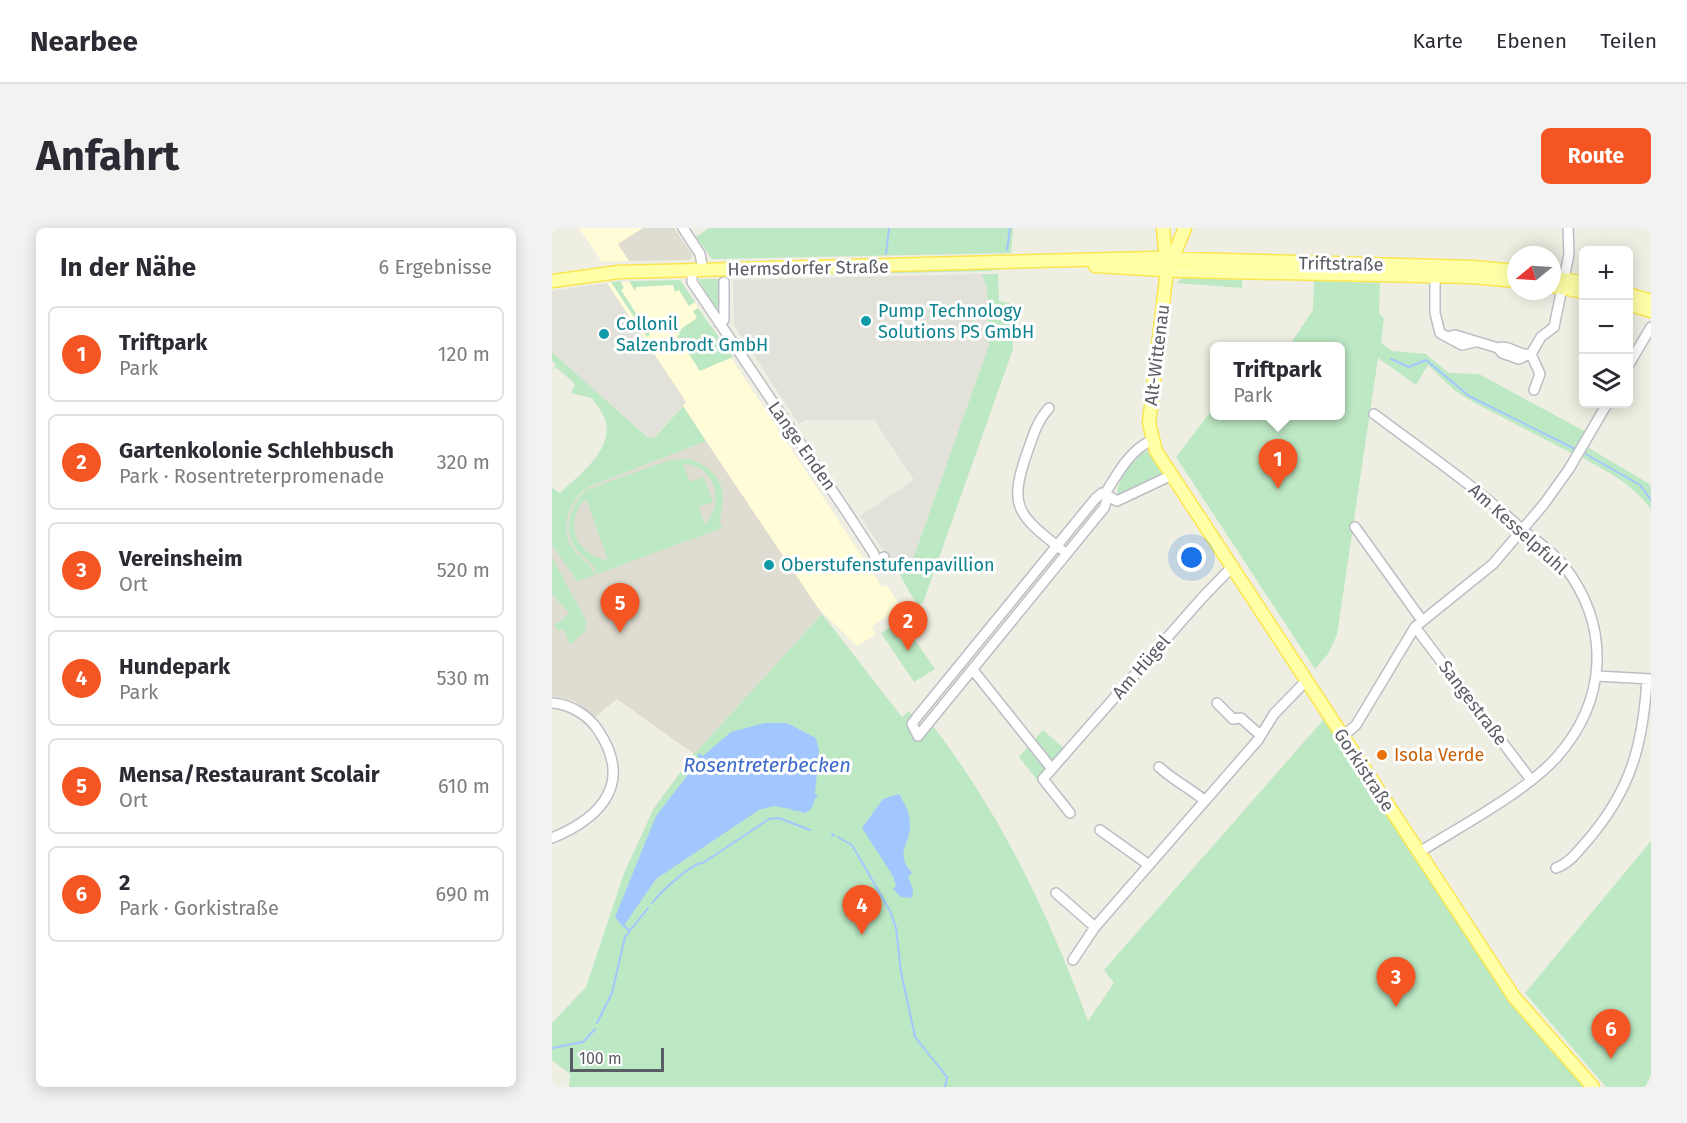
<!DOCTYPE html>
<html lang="de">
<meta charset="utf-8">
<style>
body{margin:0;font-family:"Fira Sans",sans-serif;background:#f2f2f3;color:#2b2b33}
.controls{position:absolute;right:18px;top:18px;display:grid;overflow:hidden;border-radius:9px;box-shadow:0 3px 15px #0003}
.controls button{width:54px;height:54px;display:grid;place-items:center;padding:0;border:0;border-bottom:2px solid #e1e1e2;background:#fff;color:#2b2b33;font:30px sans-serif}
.compass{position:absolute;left:955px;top:18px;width:54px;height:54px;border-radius:50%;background:#fff;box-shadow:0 3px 15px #0003;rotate:252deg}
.scale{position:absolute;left:18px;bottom:15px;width:94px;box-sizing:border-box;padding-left:6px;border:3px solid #5b5d64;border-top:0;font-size:16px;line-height:21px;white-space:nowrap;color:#5b5d64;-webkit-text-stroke:4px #fff;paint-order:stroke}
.you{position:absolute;left:640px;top:330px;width:21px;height:21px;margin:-15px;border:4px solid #fff;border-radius:50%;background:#1a73e8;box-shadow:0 0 0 9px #1a73e833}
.badge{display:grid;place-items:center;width:39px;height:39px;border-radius:50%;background:#f55522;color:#fff;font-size:20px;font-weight:700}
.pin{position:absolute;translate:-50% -50px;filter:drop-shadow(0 2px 3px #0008)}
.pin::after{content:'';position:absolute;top:32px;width:21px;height:18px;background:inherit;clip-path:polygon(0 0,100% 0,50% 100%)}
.popup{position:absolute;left:658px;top:114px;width:135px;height:78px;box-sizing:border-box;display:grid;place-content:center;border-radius:9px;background:#fff;filter:drop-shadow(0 2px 4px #0005);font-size:20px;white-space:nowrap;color:#7c7c81}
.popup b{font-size:22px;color:#2b2b33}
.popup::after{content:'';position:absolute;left:50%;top:100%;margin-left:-12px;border:12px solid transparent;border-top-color:#fff}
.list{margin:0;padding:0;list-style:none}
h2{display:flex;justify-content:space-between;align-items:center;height:78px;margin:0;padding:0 24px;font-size:26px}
h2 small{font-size:20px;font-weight:400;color:#7c7c81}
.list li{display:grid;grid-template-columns:39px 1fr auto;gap:18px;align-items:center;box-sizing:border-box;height:96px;margin:0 12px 12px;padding:0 12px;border:2px solid #e1e1e2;border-radius:9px}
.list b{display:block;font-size:22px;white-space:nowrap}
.list p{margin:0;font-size:20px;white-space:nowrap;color:#7c7c81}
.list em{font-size:20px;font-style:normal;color:#7c7c81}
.icon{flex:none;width:33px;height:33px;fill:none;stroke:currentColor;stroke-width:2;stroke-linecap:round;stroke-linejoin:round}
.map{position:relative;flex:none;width:1099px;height:859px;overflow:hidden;border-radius:9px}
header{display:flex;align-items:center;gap:36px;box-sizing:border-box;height:84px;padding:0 30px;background:#fff;border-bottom:2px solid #e1e1e2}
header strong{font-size:28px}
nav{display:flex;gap:33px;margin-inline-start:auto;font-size:21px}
.intro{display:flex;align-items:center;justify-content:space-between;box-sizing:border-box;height:144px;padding:0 36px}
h1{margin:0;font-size:42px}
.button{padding:15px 27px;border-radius:9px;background:#f55522;color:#fff;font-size:21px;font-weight:700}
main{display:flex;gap:36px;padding:0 36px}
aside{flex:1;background:#fff;border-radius:9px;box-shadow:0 3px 15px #0003}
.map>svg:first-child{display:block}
.commercial{fill:#fffcd7}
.industrial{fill:#e2e1da}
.education{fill:#dfddd1}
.green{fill:#bde8c4;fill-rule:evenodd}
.water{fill:#a2c7ff}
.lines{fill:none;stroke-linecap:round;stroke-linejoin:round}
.stream{stroke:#a2c7ff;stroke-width:2}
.minor-casing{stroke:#bdbec5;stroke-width:12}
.major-casing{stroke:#fbe64f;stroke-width:15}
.minor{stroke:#fff;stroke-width:9}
.major{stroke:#ffffa7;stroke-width:12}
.culture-dot{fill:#0f9aa8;stroke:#fff;stroke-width:2}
.food-dot{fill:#e8710a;stroke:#fff;stroke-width:2}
.labels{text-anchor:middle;stroke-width:6;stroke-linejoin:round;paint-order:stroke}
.street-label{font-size:18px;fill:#5b5d64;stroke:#fff}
.culture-label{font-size:18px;fill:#0d838f;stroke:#fff;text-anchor:start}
.food-label{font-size:18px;fill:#c56008;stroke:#fff;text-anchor:start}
.water-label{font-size:20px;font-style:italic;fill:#3c6bcb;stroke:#fff}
</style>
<header>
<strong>Nearbee</strong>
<nav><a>Karte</a><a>Ebenen</a><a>Teilen</a></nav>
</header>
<div class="intro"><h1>Anfahrt</h1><a class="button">Route</a></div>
<main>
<aside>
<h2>In der Nähe<small>6 Ergebnisse</small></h2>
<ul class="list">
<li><span class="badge">1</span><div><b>Triftpark</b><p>Park</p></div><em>120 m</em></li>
<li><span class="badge">2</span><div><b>Gartenkolonie Schlehbusch</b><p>Park · Rosentreterpromenade</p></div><em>320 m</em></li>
<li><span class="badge">3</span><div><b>Vereinsheim</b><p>Ort</p></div><em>520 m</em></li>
<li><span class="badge">4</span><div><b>Hundepark</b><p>Park</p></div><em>530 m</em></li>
<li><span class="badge">5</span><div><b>Mensa/Restaurant Scolair</b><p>Ort</p></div><em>610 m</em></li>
<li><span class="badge">6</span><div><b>2</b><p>Park · Gorkistraße</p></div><em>690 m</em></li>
</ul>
</aside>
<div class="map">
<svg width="1099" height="859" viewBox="0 0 1099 859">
<rect width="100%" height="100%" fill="#efeee2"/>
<path class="commercial" d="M27 0H91L66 16 77 33 50 34Z
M128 52 330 359 334 357 349 379 320 398 324 406 305 418 262 376 131 178 134 174 55 55Z"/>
<path class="industrial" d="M430 46 435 61 437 117 361 331 348 347 308 288 362 252 322 192H253L247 196 182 97 181 52Z
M55 55 134 174 101 210H96L0 124V63Z"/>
<path class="education" d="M91 0H122L140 26 138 32 77 33 66 16Z
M154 213 270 386 142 526 65 471 43 489 22 473 0 468V294L36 259Z"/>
<path class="green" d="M157 0H461L459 25 167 31H160L144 9Z
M441 40V43L198 48V46Z
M430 46H446L447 73 460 76 461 121 371 375 365 377 348 347 361 331 437 117 435 61Z
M631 50 690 52V60L625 55Z
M146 51H168V80H164Z
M128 52 143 74 137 78 127 62 123 64 121 57 84 59 83 63 77 53Z
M68 53 72 60 69 62 98 107 95 109 59 54Z
M762 53 828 55 827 85 832 91 829 115 840 123 874 126 897 145 927 146 1034 204 1021 226 921 174 902 162 876 137 864 157 826 130 785 407 776 426 763 441 624 229 663 178V188H789V118H737L761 82Z
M146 80 181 129 148 143 125 108 128 106 126 103 145 90 141 83Z
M0 124 96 210 103 209 131 178 154 213 36 259C15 275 5 304 25 326 33 334 38 335 43 347L25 353 0 317V260L8 265C27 247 63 221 53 191 50 184 44 176 40 170L19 165 23 156 4 139 0 143 4 136 0 133Z
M1035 219 1096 255 1099 259V281C1079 255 1058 245 1029 229Z
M596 223 611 248 568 269 565 268C564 255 583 224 596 223Z
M138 231C157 238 172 251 171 273 170 285 166 289 170 300L45 346C39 331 33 333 25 322 9 302 19 278 34 262L118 232ZM131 236C164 237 173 274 153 297L142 267 147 279 161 274 152 249 138 254ZM34 271 56 332C25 329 10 293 34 271Z
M0 330 34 392 33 403 18 417 11 400 6 403 2 396 8 394 17 385 0 366Z
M270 386 350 489 357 483 374 507 381 498C450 588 497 687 536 793L562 755 552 742 773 490 960 777 1033 859H17L18 846 0 832V795L34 759 72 645 102 580 142 526Z
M349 392 383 441 362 454 329 405Z
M491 502 514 522 486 553 467 529Z
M1099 613V847L1093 859H1054L973 765Z"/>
<path class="water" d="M212 495H235L264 510 267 523 263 565 266 569 263 570 260 580 254 585 241 582 240 584 239 581 221 578 207 582 104 651 71 699 63 689 104 588 148 531 145 528 147 525 151 528 179 504Z
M347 566C353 576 358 585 358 597 358 619 342 623 360 645L356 649 361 661 360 670 349 669 341 661 344 658 341 648 310 600 331 571Z"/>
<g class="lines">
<path class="stream" d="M455 22 458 0
M334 26 337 0
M839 131 857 139 874 132 917 168 1023 221
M1032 225 1088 257 1099 272
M280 606 282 608
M286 609 300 617 338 683 344 700 349 744 363 809 395 849 393 859
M100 675C108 665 140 634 151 635L217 591 227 590 258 602
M71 697 78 703
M45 795 60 765 73 709 96 680
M0 820 31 814 43 801"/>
<g class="minor-casing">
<path id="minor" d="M131 0 148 26 151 42
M140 43V54L298 289 322 326 323 335 332 329
M883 49V85L888 105 895 109 903 107 946 120C958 116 967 129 979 126L989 109 1002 99 1017 26 1016 0
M167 95 172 92V54
M895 109 910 117 923 114
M946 120 950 125 967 131 975 127
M979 126 988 146 982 162
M1076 138 1099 99
M497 180C485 193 481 208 475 225 456 279 466 287 509 321
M822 186C873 224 925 260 972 303 986 314 1002 325 1013 339 1059 400 1055 473 1004 530 972 565 907 599 866 625
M553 266 565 273 620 247
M556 269 552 280 366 508 360 496 365 489 543 271 550 265 553 266C565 246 578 222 600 212
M803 299 869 391
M863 399 979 552
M421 442 500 541
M1045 448 1099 451
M0 475C18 476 36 487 46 502 81 554 51 589 0 610
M665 475 681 491 689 490 708 507
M790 509 804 497 863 399 941 336 992 276 1017 241 1055 176
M607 539C622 553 637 559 653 573
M518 585 491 551 650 370 680 339
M548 602 597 637
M1004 640C1018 635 1025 624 1035 613 1079 562 1091 517 1095 451
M504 665 543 699
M521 732 543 699 706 512 722 486 754 453"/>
</g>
<g class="major-casing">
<path id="major" d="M611 0 615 42 597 195 604 223 962 769 1041 859
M618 36 633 0
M543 38 629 43 920 49 964 53
M1000 49 1032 55
M0 53 67 44 601 30 921 39 964 43
M1000 58 1032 64
M1076 66 1099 73
M1076 76 1099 83"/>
</g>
<use href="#minor" class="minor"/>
<use href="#major" class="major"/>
</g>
<g class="culture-dot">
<circle cx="314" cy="93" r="6"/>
<circle cx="52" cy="106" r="6"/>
<circle cx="217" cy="337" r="6"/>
</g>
<circle class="food-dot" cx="830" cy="527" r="6"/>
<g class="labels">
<g class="street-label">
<text transform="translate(789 36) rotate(1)" y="6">Triftstraße</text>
<text transform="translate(256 40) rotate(-1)" y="6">Hermsdorfer Straße</text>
<text transform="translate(605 127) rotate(-83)" y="6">Alt-Wittenau</text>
<text transform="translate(250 218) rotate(55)" y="6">Lange Enden</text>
<text transform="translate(966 301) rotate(42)" y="6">Am Kesselpfuhl</text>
<text transform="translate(589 439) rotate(-49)" y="6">Am Hügel</text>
<text transform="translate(921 475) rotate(53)" y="6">Sangestraße</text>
<text transform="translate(812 542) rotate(57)" y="6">Gorkistraße</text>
</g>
<g class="culture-label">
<text x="326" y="89">Pump Technology<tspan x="326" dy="21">Solutions PS GmbH</tspan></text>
<text x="64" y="102">Collonil<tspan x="64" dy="21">Salzenbrodt GmbH</tspan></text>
<text x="229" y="343">Oberstufenstufenpavillion</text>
</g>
<g class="food-label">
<text x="842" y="533">Isola Verde</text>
</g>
<g class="water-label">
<text x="215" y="544">Rosentreterbecken</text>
</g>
</g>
</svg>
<div class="controls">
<button>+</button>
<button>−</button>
<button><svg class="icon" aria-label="layers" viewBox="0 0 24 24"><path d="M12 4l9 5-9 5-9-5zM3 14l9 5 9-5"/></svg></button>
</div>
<svg class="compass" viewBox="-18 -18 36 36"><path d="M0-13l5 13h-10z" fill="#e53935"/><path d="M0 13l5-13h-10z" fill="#7c7c81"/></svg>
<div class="scale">100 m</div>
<div class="you"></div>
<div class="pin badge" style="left:726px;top:261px">1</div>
<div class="popup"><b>Triftpark</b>Park</div>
<div class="pin badge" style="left:356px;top:423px">2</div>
<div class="pin badge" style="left:844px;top:779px">3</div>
<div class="pin badge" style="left:310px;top:707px">4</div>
<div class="pin badge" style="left:68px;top:405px">5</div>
<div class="pin badge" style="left:1059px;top:831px">6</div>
</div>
</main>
